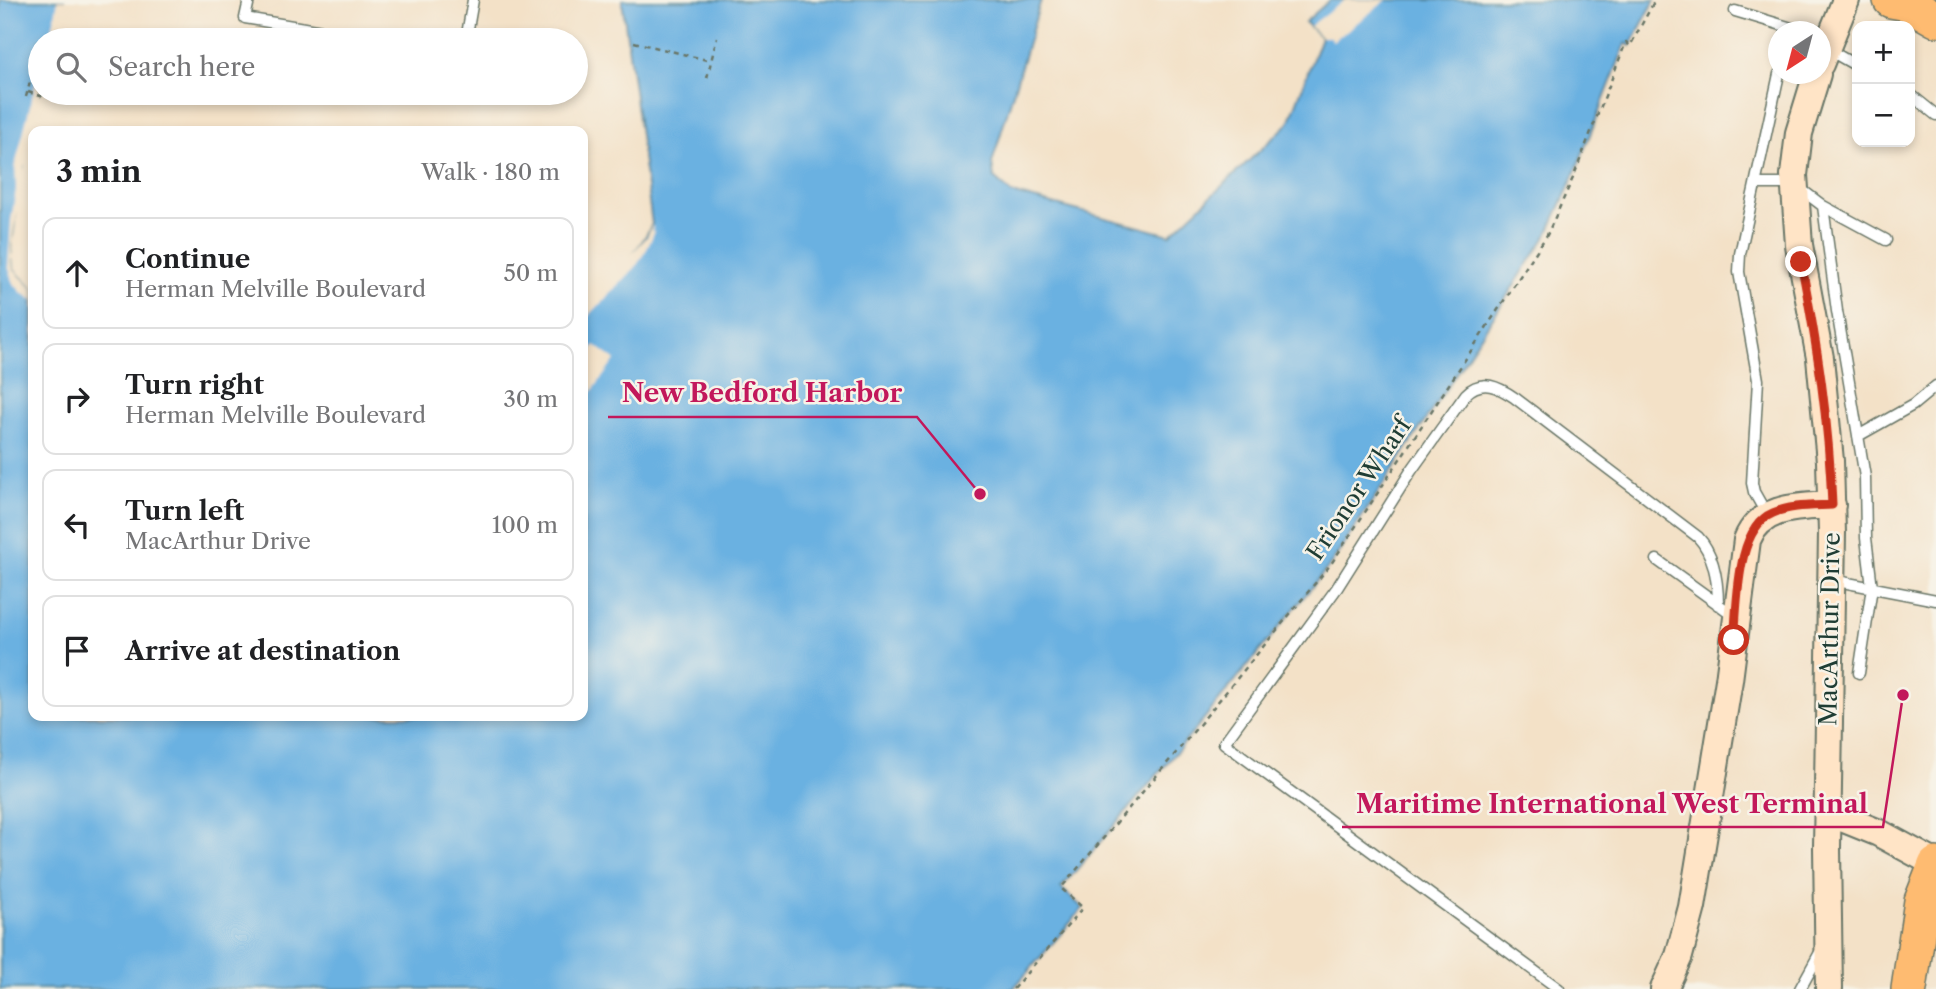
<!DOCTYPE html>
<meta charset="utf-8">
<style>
body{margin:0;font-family:"Libre Caslon Text",serif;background:#f2f2f2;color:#202124}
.controls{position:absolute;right:21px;top:21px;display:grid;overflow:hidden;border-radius:14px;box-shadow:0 4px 10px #0003}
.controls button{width:63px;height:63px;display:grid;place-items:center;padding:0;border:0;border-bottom:2px solid #e0e0e0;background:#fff;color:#202124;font:35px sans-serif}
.compass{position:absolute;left:1768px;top:21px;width:63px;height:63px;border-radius:50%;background:#fff;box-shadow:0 4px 10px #0003;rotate:216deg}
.stop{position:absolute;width:21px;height:21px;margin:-16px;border:5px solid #c8321e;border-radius:50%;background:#fff}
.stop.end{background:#c8321e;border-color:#fff;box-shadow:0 2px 7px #0008}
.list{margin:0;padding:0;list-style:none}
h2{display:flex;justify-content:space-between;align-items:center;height:91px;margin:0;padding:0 28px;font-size:30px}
h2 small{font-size:23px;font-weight:400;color:#757577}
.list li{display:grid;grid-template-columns:46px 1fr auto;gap:21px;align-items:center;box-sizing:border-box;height:112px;margin:0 14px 14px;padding:0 14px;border:2px solid #e0e0e0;border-radius:14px}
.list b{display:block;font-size:26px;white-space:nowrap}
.list p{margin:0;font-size:23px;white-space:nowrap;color:#757577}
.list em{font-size:23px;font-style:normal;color:#757577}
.icon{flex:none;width:38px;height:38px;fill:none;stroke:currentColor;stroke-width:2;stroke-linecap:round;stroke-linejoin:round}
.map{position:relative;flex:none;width:1936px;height:989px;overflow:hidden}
.search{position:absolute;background:#fff;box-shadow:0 4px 10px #0003;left:28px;top:28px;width:560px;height:77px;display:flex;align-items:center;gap:18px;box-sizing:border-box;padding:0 24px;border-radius:38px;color:#757577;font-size:26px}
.panel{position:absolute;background:#fff;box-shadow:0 4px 10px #0003;left:28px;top:126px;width:560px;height:595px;border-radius:14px}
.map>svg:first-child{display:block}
.water{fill:#6ab1e1;stroke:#44778a;stroke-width:2}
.pier{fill:#f3e1c7}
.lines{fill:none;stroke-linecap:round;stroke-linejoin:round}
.lane-casing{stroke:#697667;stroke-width:13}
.secondary-casing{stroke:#697667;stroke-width:30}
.highway-casing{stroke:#697667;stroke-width:38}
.path{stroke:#697667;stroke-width:2.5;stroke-dasharray:5 5;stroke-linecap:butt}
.lane{stroke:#fff;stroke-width:10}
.secondary{stroke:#ffe4c6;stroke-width:26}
.highway{stroke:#febb71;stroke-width:35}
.route{stroke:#c8321e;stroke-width:9}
.labels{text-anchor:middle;stroke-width:5;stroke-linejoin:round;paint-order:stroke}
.street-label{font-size:24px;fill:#1f3d34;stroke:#f7f3e8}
.leader{fill:none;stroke:#c2185b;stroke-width:2.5}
.callout-dot{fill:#c2185b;stroke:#f7f3e8;stroke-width:2.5}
.callout-label{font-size:26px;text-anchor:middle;font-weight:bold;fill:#c2185b;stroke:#f7f3e8;stroke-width:5;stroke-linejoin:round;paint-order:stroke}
</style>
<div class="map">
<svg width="1936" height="989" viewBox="0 0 1936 989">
<rect width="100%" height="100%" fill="#f7f3e8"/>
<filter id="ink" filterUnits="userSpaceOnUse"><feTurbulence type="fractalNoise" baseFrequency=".0143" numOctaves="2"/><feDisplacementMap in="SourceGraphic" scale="14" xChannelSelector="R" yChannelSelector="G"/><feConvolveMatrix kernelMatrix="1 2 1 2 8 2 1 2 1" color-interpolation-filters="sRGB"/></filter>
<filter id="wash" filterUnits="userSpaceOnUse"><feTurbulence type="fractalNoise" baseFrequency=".00686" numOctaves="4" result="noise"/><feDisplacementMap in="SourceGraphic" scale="28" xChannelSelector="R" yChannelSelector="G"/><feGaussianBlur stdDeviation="1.57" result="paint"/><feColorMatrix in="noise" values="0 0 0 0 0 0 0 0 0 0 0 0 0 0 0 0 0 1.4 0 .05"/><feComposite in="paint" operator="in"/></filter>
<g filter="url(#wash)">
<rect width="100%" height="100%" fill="#f3e1c7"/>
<path class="water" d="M0 0H64L57 40H40V93L30 125 11 248 13 269 33 289V716H583V303C606 279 639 255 652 224L622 0H1041L992 163 994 178 1011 193 1170 235 1289 123 1321 37 1305 22 1330 0H1655L1630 46 1626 43 1573 178 1547 235 1331 564 1180 748 1061 888 1083 908 1013 989H0Z"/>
<path class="pier" d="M58 0H67L65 15 59 40H50Z
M1345 0H1387L1333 41 1330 37H1321L1310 26Z
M40 65V93H45L33 126 28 160 24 167 26 182 15 223 11 247 13 269 33 289V300L22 293 14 284 8 266 11 220 16 189 15 166Z
M652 225 654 233 647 249 635 268 583 322V298L636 249 647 237Z
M595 345 615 360 583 404V362Z"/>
</g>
<g filter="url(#ink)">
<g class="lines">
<g class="lane-casing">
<path id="lane" d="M249 0 245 18 375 40
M1735 11 1805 32
M466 40 473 0
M1827 49 1857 66
M1910 94 1936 115
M1757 184H1794L1823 206 1837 311 1865 477 1866 538 1872 587 1859 673
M1823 206 1886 240
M1858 436 1913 405 1936 386
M1767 515 1754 492 1752 483 1758 380 1739 272 1740 254 1779 74
M1657 560 1736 617
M1832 580 1936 600
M1559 989 1224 743 1337 588 1411 471 1466 394C1482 378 1499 387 1515 398L1698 537C1714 554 1718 582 1718 605
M1800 989 1822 949"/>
</g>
<g class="secondary-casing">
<path id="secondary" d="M1820 64 1846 0
M1817 74 1799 133 1794 175 1799 245 1820 358 1830 461 1832 533 1827 848 1829 989
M1827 812 1879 833 1936 864
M1664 989 1679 956 1692 907 1729 680 1747 540C1761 505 1800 507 1832 505"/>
</g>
<g class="highway-casing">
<path id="highway" d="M1891 0 1908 3 1936 19
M1909 989 1922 901 1936 865"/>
</g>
<path class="path" d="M634 42 711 61
M707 78 717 37
M28 92 44 97
M26 97 30 82
M1013 989 1083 908 1061 888 1180 748 1331 564 1547 235 1573 178 1626 42 1630 46 1655 0"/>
<use href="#lane" class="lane"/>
<use href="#secondary" class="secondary"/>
<use href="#highway" class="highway"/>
</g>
</g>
<g class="lines" filter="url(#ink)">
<path class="route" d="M1734 640C1738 604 1735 529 1773 513 1791 505 1813 506 1832 505 1829 420 1817 345 1801 262"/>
</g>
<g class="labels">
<g class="street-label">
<text transform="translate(1359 489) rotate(-56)" y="8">Frionor Wharf</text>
<text transform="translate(1830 629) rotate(-89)" y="8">MacArthur Drive</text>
</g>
</g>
<path class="leader" d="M980 494L917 417H608M1903 695L1883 827H1342"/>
<g class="callout-dot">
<circle cx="980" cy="494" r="7"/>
<circle cx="1903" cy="695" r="7"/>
</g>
<g class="callout-label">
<text x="762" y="402">New Bedford Harbor</text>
<text x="1612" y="813">Maritime International West Terminal</text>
</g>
</svg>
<div class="controls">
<button>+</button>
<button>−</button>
</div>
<svg class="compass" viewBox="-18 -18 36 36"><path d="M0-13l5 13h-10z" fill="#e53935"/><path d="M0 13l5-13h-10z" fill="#757577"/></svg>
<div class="stop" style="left:1734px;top:640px"></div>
<div class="stop end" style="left:1801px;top:262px"></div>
<div class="search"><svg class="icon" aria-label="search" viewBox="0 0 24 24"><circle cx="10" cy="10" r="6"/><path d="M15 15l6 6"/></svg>Search here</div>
<section class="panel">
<h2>3 min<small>Walk · 180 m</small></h2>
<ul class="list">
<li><svg class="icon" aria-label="ahead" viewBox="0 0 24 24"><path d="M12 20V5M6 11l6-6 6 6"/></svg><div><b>Continue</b><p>Herman Melville Boulevard</p></div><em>50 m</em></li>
<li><svg class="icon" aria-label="right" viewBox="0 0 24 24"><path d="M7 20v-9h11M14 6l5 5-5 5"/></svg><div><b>Turn right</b><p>Herman Melville Boulevard</p></div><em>30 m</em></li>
<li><svg class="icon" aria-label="left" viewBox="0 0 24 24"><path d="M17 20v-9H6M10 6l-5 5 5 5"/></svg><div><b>Turn left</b><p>MacArthur Drive</p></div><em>100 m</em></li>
<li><svg class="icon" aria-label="arrive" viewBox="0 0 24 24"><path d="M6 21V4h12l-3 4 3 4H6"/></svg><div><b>Arrive at destination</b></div></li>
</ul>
</section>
</div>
